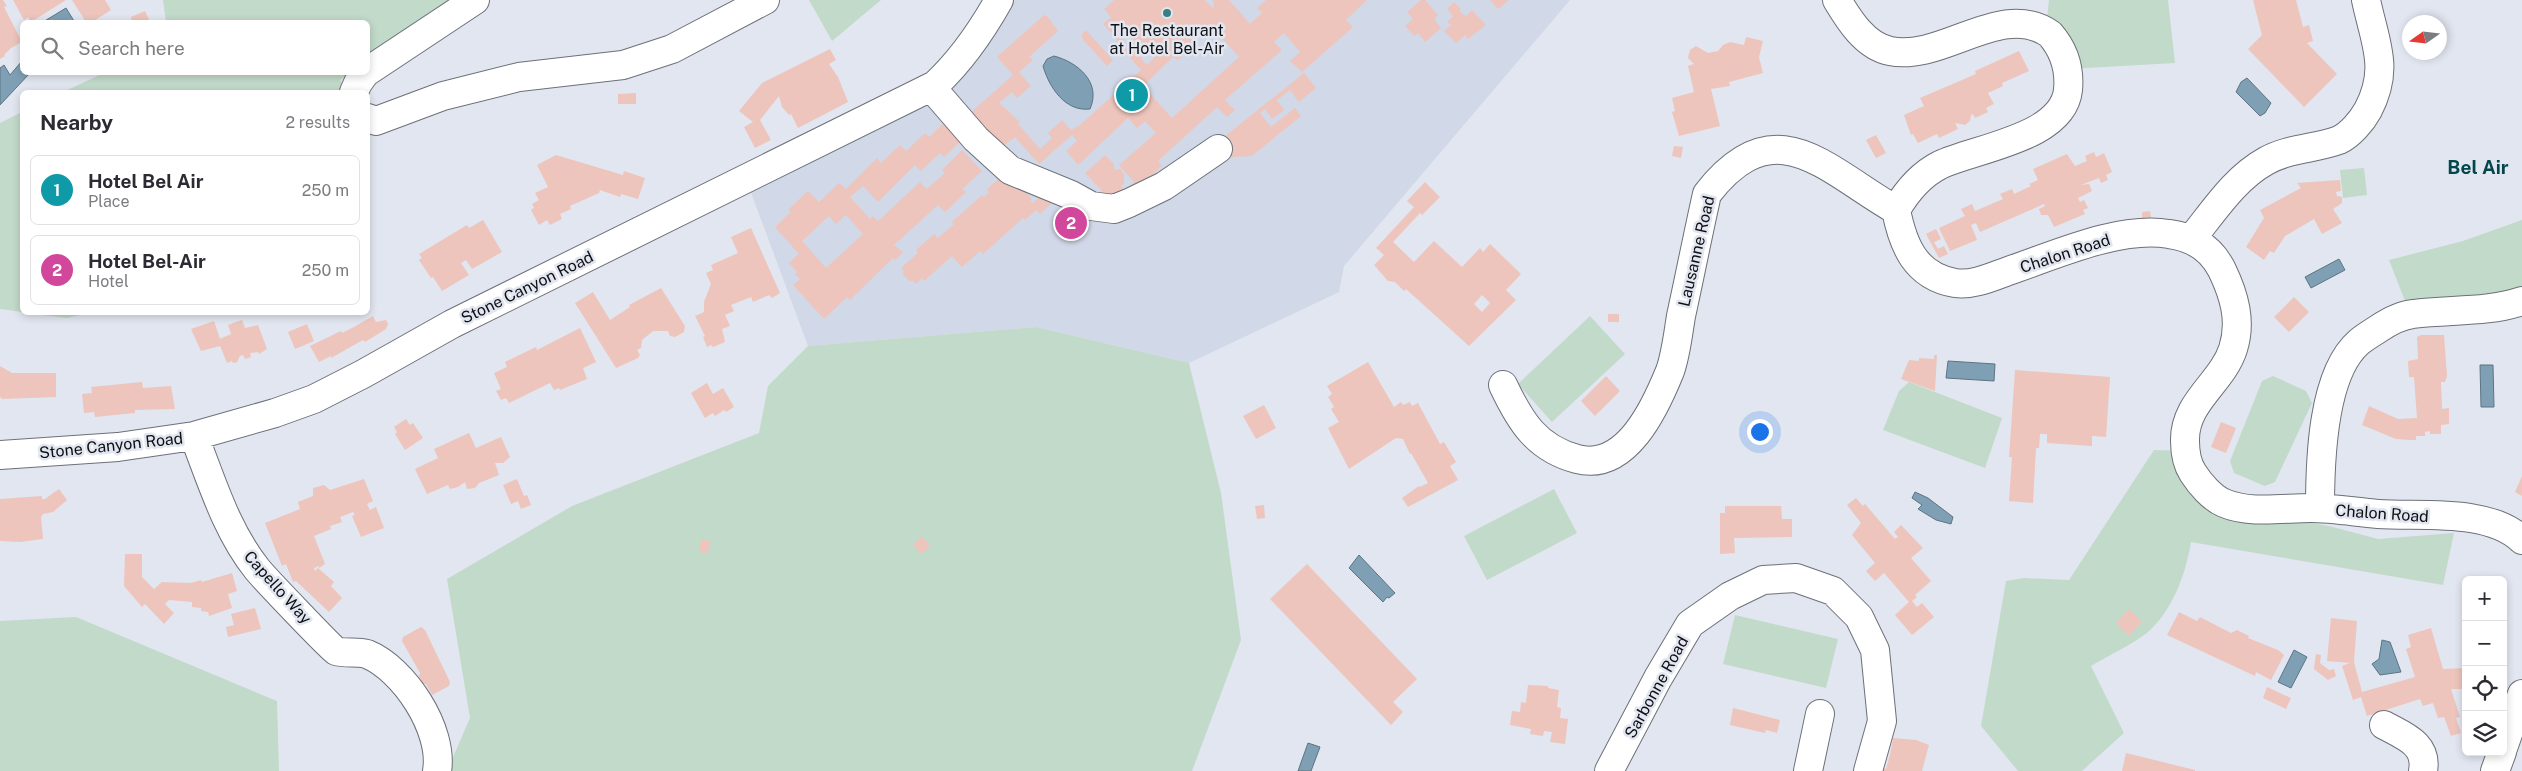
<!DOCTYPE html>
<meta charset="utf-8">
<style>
body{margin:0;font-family:"Public Sans",sans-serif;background:#f7f7f7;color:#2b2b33}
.controls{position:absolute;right:15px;bottom:15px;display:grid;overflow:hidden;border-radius:8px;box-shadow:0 2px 8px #0003}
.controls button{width:45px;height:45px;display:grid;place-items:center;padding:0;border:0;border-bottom:1px solid #e1e1e2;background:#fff;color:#2b2b33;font:25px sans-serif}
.compass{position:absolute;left:2402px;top:15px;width:45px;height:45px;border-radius:50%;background:#fff;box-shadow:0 2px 8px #0003;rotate:256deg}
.you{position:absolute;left:1759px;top:431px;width:18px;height:18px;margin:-12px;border:4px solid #fff;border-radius:50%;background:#1a73e8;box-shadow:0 0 0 8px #1a73e833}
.badge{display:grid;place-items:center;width:32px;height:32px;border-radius:50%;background:#0f766e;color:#fff;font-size:16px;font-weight:700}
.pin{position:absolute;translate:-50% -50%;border:2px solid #fff;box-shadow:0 1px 5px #0006}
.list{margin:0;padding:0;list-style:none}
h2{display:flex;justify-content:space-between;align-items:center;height:65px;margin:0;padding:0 20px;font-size:21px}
h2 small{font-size:16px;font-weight:400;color:#7c7c81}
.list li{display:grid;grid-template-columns:32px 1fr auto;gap:15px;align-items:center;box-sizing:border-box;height:70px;margin:0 10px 10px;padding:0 10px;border:1px solid #e1e1e2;border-radius:8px}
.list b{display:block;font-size:19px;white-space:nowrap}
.list p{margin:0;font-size:16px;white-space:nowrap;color:#7c7c81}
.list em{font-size:16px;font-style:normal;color:#7c7c81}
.icon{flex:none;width:28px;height:28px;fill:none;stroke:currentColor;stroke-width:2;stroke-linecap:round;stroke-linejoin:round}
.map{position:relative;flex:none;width:2522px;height:771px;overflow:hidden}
.search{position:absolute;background:#fff;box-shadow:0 2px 8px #0003;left:20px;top:20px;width:350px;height:55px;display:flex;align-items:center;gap:12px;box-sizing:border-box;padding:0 18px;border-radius:8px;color:#7c7c81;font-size:19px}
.panel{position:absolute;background:#fff;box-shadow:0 2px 8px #0003;left:20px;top:90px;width:350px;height:225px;border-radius:8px}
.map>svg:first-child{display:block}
.built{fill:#d1d8e8}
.green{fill:#c2daca}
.water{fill:#7fa0b4;stroke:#5d7483}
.building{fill:#edc5bc;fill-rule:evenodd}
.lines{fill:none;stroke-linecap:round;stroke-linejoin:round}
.minor-casing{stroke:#6c7078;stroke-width:30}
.minor{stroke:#fff;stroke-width:28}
.poi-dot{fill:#377f85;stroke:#e2e6f0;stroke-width:2}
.labels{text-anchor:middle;stroke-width:5;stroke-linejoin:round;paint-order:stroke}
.poi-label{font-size:16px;fill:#0e0f12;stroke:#e2e6f0}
.street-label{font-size:16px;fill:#0e0f12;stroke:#e2e6f0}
.quarter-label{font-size:19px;font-weight:bold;fill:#03464b;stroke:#e2e6f0}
</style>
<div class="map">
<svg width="2522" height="771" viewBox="0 0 2522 771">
<rect width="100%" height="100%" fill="#e2e6f0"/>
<path class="built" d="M999 0H1570L1344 266 1339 292 1189 363 1036 327 808 346 746 179 935 85Z"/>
<path class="green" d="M163 0H463L368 62V22H166Z
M809 0H881L832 41Z
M2049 0H2168L2175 63 2068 69 2046 29Z
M104 73H351L340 80 347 92H63Z
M22 112V312L0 309V123Z
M2364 168 2367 195 2343 198 2340 170Z
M2522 220V287L2507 296 2407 306 2389 260 2463 241Z
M26 313H89L67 318Z
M1590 316 1625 354 1552 422 1518 384Z
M1036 327 1189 363 1221 493 1241 640 1192 771H447L470 718 447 579 572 506 759 433 768 386 808 346Z
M2273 376 2306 391 2312 403 2275 482 2265 486 2234 473 2230 461 2262 381Z
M1909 382 2002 418 1985 468 1883 430 1899 391Z
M2154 450 2185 451 2192 488 2283 518 2329 526 2378 539 2454 533 2443 585 2191 542C2186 573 2173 610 2148 632 2132 645 2109 655 2091 666L2124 733 2082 771H2018L1981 726 2006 581 2024 578 2069 580Z
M1554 489 1577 533 1487 580 1464 536Z
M1735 615 1838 639 1826 688 1723 664Z
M76 617 277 701 279 771H0V621Z"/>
<path class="water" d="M66 8 74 21 43 22Z
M1054 56C1077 62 1102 82 1090 109 1065 112 1049 87 1043 66L1047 59Z
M22 61V72L30 73 0 105V68L4 65 10 75Z
M2247 78 2271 103 2265 113 2260 116 2236 92 2241 82Z
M2339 259 2345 270 2311 288 2305 277Z
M1948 361 1995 364 1994 381 1946 378Z
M2480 365H2493L2494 407H2481Z
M1915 492 1928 498 1953 517 1951 524 1936 520 1918 509 1922 505 1912 498Z
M1359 555 1395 593 1389 598 1387 597 1383 602 1349 568Z
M2382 640 2390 642 2401 672 2380 675 2372 664 2379 659Z
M2294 650 2307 657 2291 688 2278 682Z
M1308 743 1320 747 1311 771H1298Z"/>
<path class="building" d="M0 0H3L7 6 4 7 22 42 11 48 4 55 5 56 0 59Z
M13 0H66L31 22 28 17 24 20Z
M72 0H105L111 10 92 22H86Z
M1114 0H1205L1214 9 1213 0H1229L1250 24 1262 13 1257 8 1266 0H1367L1346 20 1353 27 1302 72 1290 61 1300 52 1284 33 1274 42 1282 50 1225 100 1235 110 1227 117 1217 107 1158 161 1162 166 1132 193 1128 187 1134 182 1119 165 1156 133 1145 121 1137 128 1128 118 1078 165 1066 151 1077 141 1072 135 1039 164 1015 137 1001 148 969 114 1013 75 997 57 1044 15 1048 17 1058 31 1029 57 1033 60 1019 72 1031 86 1017 98 1012 92 999 103 1020 122 1018 124 1040 149 1052 138 1048 133 1062 120 1071 130 1080 125 1141 70 1124 51 1140 38 1134 41 1129 35 1120 43 1103 24 1111 17 1104 9ZM1211 26 1239 57 1172 118 1143 86 1173 57 1178 60 1181 57 1180 51ZM1144 43 1156 56 1147 65 1135 51Z
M1421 0H1425L1438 15 1434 19 1441 28 1425 42 1418 33 1414 36 1405 26 1413 19 1407 12Z
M1490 0H1509L1498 9Z
M2253 0H2296L2303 27 2309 25 2313 41 2307 43 2337 74 2304 107 2248 49 2262 35Z
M1454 2 1461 9 1459 11 1461 13 1466 16 1472 10 1486 25 1468 39 1465 35 1456 43 1444 31 1451 25 1447 22 1453 16 1447 9Z
M145 11 150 22H132L131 17Z
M1086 30 1113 60 1107 66 1084 41 1081 35Z
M1746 37 1763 41 1759 57 1763 73 1729 82 1730 86 1711 89 1720 126 1679 136 1672 112 1675 111 1672 98 1694 92 1688 66 1694 64 1688 58 1690 50 1696 46 1708 53 1718 51 1723 45 1730 42 1744 45Z
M830 49 836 60 829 64 838 77 848 102 798 128 791 114 789 115 782 107 779 96 760 120 771 140 755 148 744 127 753 122 739 111 762 83Z
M2019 51 2029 71 2002 83 2003 86 1988 93 1994 104 1986 108 1988 112 1975 118 1973 114 1971 115 1970 121 1965 125 1955 123 1958 129 1939 138 1937 134 1918 143 1913 134 1911 135 1904 115 1924 106 1920 98 1976 74 1975 71Z
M1304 73 1316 88 1299 102 1290 90 1277 100 1284 110 1272 119 1265 109 1260 113 1271 127 1295 108 1301 116 1252 156 1232 157 1219 141Z
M636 93V104H618V94Z
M944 123 961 141 944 157 940 153 921 171 915 165 878 202 863 186 850 197 870 219 873 216 878 221 920 182 927 189 945 173 942 170 962 150 982 171 962 189 966 192 945 212 938 205 894 245 903 252 895 260 893 258 850 300 847 297 824 319 793 285 800 279 795 274 797 272 789 263 799 254 775 227 791 212 788 210 808 191 819 202 839 183 846 189 877 158 881 163 900 145 906 151 925 133 929 137ZM846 215 863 234 826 268 802 241 829 216 836 224Z
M1876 135 1886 153 1876 158 1866 140Z
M1674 146 1683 147 1681 158 1672 156Z
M2094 152 2096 157 2104 153 2112 172 2106 175 2108 180 2101 183 2099 178 2081 185 2089 184 2092 191 2078 198 2080 202 2084 200 2088 208 2083 210 2085 214 2054 227 2048 215H2041L2039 209 2045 206 2044 204 1980 232 1976 223 1971 225 1977 240 1950 251 1939 228 1965 216 1961 209 1972 204 1975 211 2003 199 2000 194 2012 189 2014 194 2031 186 2029 184 2038 180 2033 169 2067 154 2075 166 2087 161 2085 156Z
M556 155 623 175 624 171 645 178 638 199 621 194 620 197 600 190 599 193 570 206 571 209 560 214 562 219 550 225 547 220 539 225 531 210 534 208 532 204 539 200 535 193 548 187 537 165Z
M1105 155 1114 164V170L1120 169 1124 174V183L1121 186 1126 192 1117 200 1107 196 1085 173Z
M1003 175 1017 182 1032 199 1030 200 1033 203 1044 193 1052 203 1040 214 1036 210 1025 220 1023 218 983 254 980 251 962 267 952 256 924 281 922 278 916 284 912 280 910 282 902 273 904 272 901 268 918 253 916 250 934 234 938 238 954 224 952 222 982 195 984 197 989 192 987 189Z
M2340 180 2341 191 2336 192 2337 196 2342 197V203L2333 209 2342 223 2322 234 2314 219 2285 236 2274 253 2270 251 2264 260 2246 247 2264 218 2260 210 2301 188 2297 183Z
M1425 182 1440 197 1422 215 1420 213 1393 242 1414 262 1434 241 1462 267 1480 248 1483 252 1490 244 1521 274 1506 290 1516 300 1469 346 1406 289 1404 291 1395 282 1388 281 1374 265 1384 255 1376 248 1414 207 1407 201ZM1482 295 1490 303 1482 312 1474 304Z
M2150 211 2151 218H2142V212Z
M483 220 502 252 472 269 466 260 461 263 469 275 442 291 433 277 431 278 419 260 422 258 419 254 467 225 469 228Z
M751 228 780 293 772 298 769 295 753 302 751 297 731 305 734 311 725 315 730 326 722 329 725 342 713 347 711 345 707 347 703 337 705 336 695 316 704 312V302L711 284 706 273 713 270 711 265 738 253 731 237Z
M1936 229 1941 239 1934 242 1938 249 1944 246 1948 254 1939 258 1926 234Z
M661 288 685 326 684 332 675 337 670 336 668 331H653L642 340 641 348 637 350 640 355 638 358 616 368 575 303 593 292 610 320 630 307 629 305Z
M2294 297 2309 312 2289 332 2274 317Z
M1608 314H1619V322H1608Z
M373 316 376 322 386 320 388 324 386 329 365 342 363 340 331 358V356L319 362 310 346 341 331 342 333 354 327Z
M242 320 245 328 258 325 267 349 259 354 258 352 250 353 251 357 245 359 243 355 240 356 237 362 233 363 232 361 227 363 220 346 201 351 191 329 214 321 220 339 231 334 228 325Z
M307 324 314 341 295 349 288 332Z
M580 328 596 362 583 368 587 379 560 390 559 388 554 390 550 383 509 403 506 398 501 400 496 391 501 389 494 373 507 367 505 362 536 347 537 350Z
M2421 335H2444L2447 376 2445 382H2441L2442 409 2449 408V424L2441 425V434H2430V431L2425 432V436H2416V440H2410L2396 439 2362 425 2369 406 2398 419 2417 418 2414 377H2409L2408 361 2418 359 2417 337Z
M1934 355H1937L1935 391 1901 379 1909 360 1919 361V358L1934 359Z
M1368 362 1394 407 1401 402 1403 405 1410 402 1412 406 1418 403 1440 444 1444 442 1456 462 1450 466 1458 480 1408 507 1402 498 1419 486 1420 487 1428 483 1411 453 1410 454 1403 439 1396 438 1349 469 1328 428 1339 422 1331 409 1334 407 1328 397 1332 394 1327 386Z
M0 366 12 373H56V397L2 399 0 397Z
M2015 370 2110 377 2106 437 2092 436V446L2047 443V434H2040L2039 448H2036L2033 503 2009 501 2012 457H2009Z
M1606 376 1620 391 1595 416 1581 401Z
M142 382 143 388 171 386 175 409 135 410V413L95 417 94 412 84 413 82 394 92 393 91 387Z
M707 383 713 394 723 388 734 407 726 412 724 410 715 416 713 413 705 418 691 393Z
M1264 405 1276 428 1256 439 1243 416Z
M406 419 410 425 413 423 423 438 405 450 395 434 397 432 394 427Z
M2221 422 2236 428 2226 453 2211 447Z
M469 433 476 448 501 437 510 457 503 463H495L499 475 479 483 475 488 467 489 465 482 458 487 450 489 448 485 427 494 415 469 438 458 434 449Z
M2522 476V496L2515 492Z
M364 479 373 501 367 504 370 510 376 507 384 528 361 537 352 516 355 515 353 512 340 517 342 522 330 526 331 529 314 536 325 564 319 568V566L314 568 315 571 318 568 334 582 331 586 342 598 329 612 296 581 293 582 286 564 282 566 265 523 300 509 298 502 313 496V488L324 485 330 490Z
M517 479 524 496 527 495 531 505 521 509 518 501 511 504 503 485Z
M59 489 67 500 53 512 43 514 41 517 43 539 20 542 0 541V499L42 496V499H45Z
M1856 498 1863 506 1865 504 1895 539 1898 537 1894 532 1901 525 1923 548 1911 558 1931 581 1915 595 1917 597 1912 601 1917 607 1922 603 1934 617 1912 635 1895 615 1909 602 1884 573 1875 581 1866 571 1875 563 1852 535 1861 523 1847 505Z
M1264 505 1265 518 1257 519 1255 506Z
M1725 506H1781L1782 519H1792V537L1734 538 1735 553 1720 554V513H1725Z
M921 536 930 545 922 554 913 545Z
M701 539 710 540 708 553 699 552Z
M125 554H142V577L154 589 162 582 191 583 201 580 202 582 232 573 237 591 228 594 232 608 209 616 208 612 201 611V608L192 607V602L169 600 165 604 174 613 164 624 145 604 142 607 124 586Z
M1307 564 1417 679 1393 702 1403 712 1391 725 1270 599Z
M255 608 261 629 228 637 226 627 234 625 231 614Z
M2129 609 2142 622 2129 636 2116 623Z
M2179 612 2197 621 2200 617 2231 633 2237 630 2249 636 2248 638 2278 650 2284 655 2271 680 2256 672 2255 676 2167 635Z
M2331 618 2357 621 2354 662 2362 692 2415 677 2406 649 2411 647 2408 635 2431 628 2443 669 2466 668V689H2451L2460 717 2456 718 2461 733 2451 736 2444 717 2438 718 2433 703 2423 706 2420 699 2367 716 2361 697 2353 700 2342 666 2350 663 2327 661Z
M421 627 425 630 450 682 449 686 432 695 426 684H422L419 676 420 673 402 641 403 637Z
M2316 654 2321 655 2320 663 2329 670 2334 669 2336 676 2328 680 2314 669Z
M1528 685 1548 686V688L1559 690 1557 707 1561 708 1560 718 1568 719 1565 744 1550 742 1552 732 1544 731 1543 736 1530 734 1531 729 1510 725 1512 711 1520 712 1521 702 1526 703Z
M2267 687 2291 698 2286 709 2263 698Z
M1733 708 1780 720 1777 733 1766 730 1765 733 1730 725Z
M1893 738 1916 740 1929 745 1922 771H1883L1884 768 1886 769 1890 755Z
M2126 753 2195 770V771H2122Z"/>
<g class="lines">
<g class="minor-casing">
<path id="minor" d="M1837 0C1849 20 1865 46 1890 51 1943 62 2001 0 2050 34 2064 50 2070 69 2068 90 2063 138 1976 148 1940 165 1920 175 1907 191 1896 210 1903 245 1915 276 1955 283 1973 286 1994 276 2011 270 2058 254 2119 226 2169 234 2193 237 2211 248 2222 270 2234 295 2242 321 2233 349 2222 383 2184 402 2185 441 2185 451 2187 464 2193 473 2200 484 2212 498 2224 503 2249 514 2284 508 2310 508 2333 508 2355 512 2378 514 2421 517 2489 508 2522 540
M368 71 475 0
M931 87 976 139 1010 170 1071 195 1091 206 1114 209 1129 203 1164 186 1218 149
M354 92 358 83 366 72
M368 118 376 121 443 96 519 77 623 65 672 49 765 0
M2192 238C2214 211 2235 178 2266 161 2289 148 2315 149 2339 140 2350 135 2362 121 2368 110 2390 68 2375 43 2366 0
M1503 385C1520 421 1536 448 1577 459 1626 472 1655 408 1670 371 1676 354 1678 334 1681 316 1690 275 1698 234 1707 194 1775 106 1826 170 1896 210
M194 436C212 482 226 530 257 569 265 579 331 648 336 651 346 654 357 651 367 654 404 669 444 730 437 771
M0 455 118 447 194 436 275 413 314 399 363 374 452 324 935 85C962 60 981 32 999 0
M2320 508C2320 461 2322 374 2359 342 2365 337 2372 333 2378 329 2387 323 2402 315 2413 314 2450 309 2486 313 2522 301
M2384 725C2404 736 2428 744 2423 771
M2503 748 2522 694
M1609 771 1658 678 1690 624 1730 596 1763 580 1796 578 1833 591 1859 617 1875 650 1882 721 1868 771
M1808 771 1820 714
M2495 771 2502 752"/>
</g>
<use href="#minor" class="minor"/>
</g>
<circle class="poi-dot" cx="1167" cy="13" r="5"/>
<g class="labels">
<g class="poi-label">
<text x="1167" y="36">The Restaurant<tspan x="1167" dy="18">at Hotel Bel-Air</tspan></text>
</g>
<g class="street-label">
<text transform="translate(1696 251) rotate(-77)" y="6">Lausanne Road</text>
<text transform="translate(2065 253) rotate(-18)" y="6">Chalon Road</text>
<text transform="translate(527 287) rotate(-26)" y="6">Stone Canyon Road</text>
<text transform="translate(111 445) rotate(-6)" y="6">Stone Canyon Road</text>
<text transform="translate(2382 513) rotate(4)" y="6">Chalon Road</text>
<text transform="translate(278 587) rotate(48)" y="6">Capello Way</text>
<text transform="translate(1656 687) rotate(-61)" y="6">Sarbonne Road</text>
</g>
<g class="quarter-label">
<text x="2478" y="174">Bel Air</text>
</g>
</g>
</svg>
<div class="controls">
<button>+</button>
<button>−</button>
<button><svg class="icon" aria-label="locate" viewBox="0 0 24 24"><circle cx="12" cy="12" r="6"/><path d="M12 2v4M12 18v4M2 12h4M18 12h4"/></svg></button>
<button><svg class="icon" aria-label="layers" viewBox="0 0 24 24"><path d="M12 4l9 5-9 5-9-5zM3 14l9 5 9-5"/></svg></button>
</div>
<svg class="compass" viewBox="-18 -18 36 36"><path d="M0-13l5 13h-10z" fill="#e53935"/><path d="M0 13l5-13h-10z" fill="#7c7c81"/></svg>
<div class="you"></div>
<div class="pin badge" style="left:1132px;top:95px;background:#0f9aa8">1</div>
<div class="pin badge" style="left:1071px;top:223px;background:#d1479c">2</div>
<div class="search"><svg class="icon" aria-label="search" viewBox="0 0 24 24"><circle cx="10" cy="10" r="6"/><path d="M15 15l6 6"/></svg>Search here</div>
<section class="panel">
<h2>Nearby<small>2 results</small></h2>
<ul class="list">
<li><span class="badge" style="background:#0f9aa8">1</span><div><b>Hotel Bel Air</b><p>Place</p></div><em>250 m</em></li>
<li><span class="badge" style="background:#d1479c">2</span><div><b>Hotel Bel-Air</b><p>Hotel</p></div><em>250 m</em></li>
</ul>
</section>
</div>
